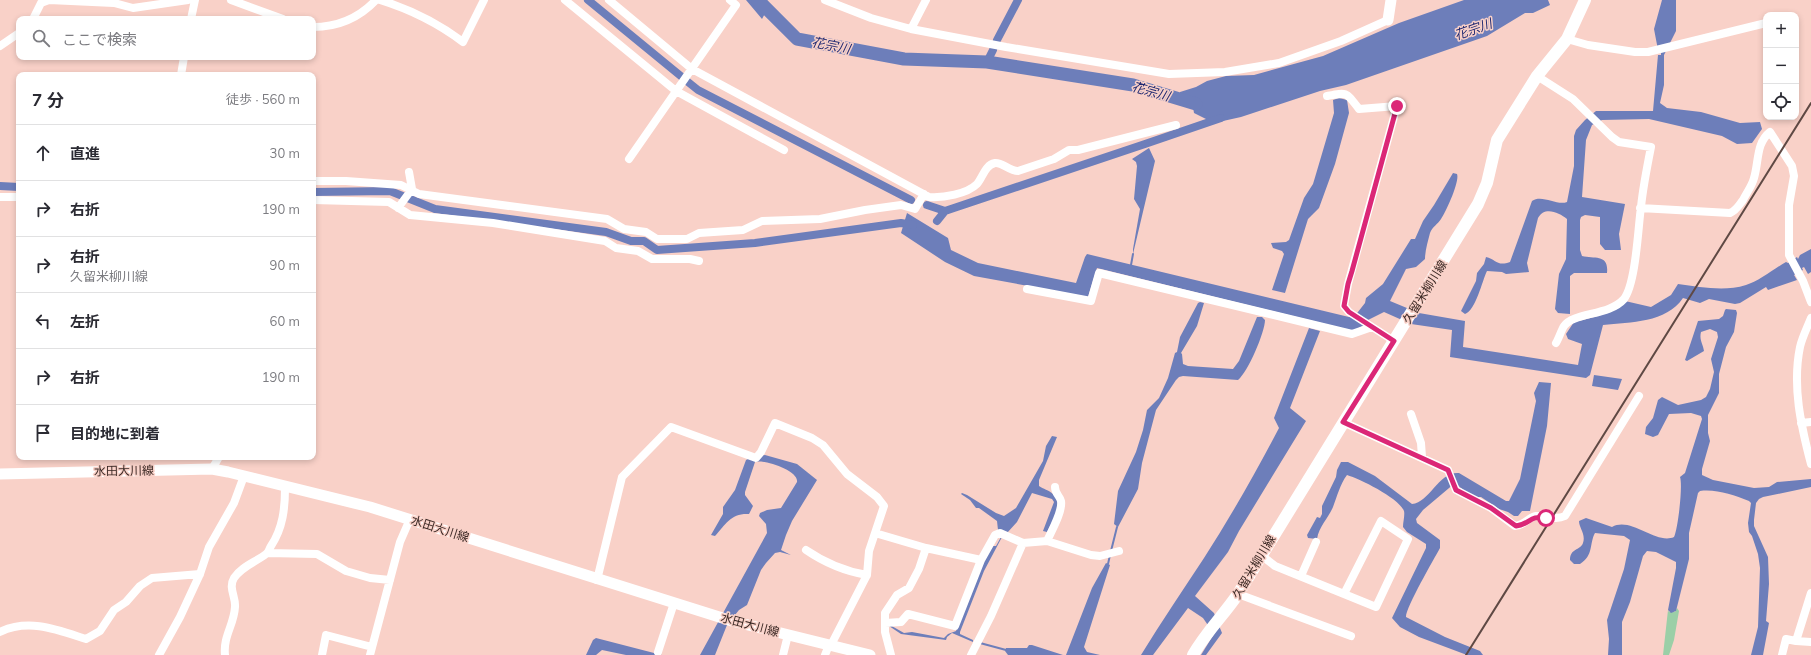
<!DOCTYPE html>
<html lang="ja">
<meta charset="utf-8">
<style>
body{margin:0;font-family:Mulish,"Noto Sans JP",sans-serif;background:#f7f7f7;color:#2b2b33}
.controls{position:absolute;right:12px;top:12px;display:grid;overflow:hidden;border-radius:8px;box-shadow:0 2px 6px #0003}
.controls button{width:36px;height:36px;display:grid;place-items:center;padding:0;border:0;border-bottom:1px solid #e1e1e2;background:#fff;color:#2b2b33;font:20px sans-serif}
.stop{position:absolute;width:12px;height:12px;margin:-9px;border:3px solid #db2777;border-radius:50%;background:#fff}
.stop.end{background:#db2777;border-color:#fff;box-shadow:0 1px 4px #0008}
.list{margin:0;padding:0;list-style:none}
h2{display:flex;justify-content:space-between;align-items:center;height:52px;margin:0;padding:0 16px;font-size:17px}
h2 small{font-size:13px;font-weight:400;color:#7c7c81}
.list li{display:grid;grid-template-columns:26px 1fr auto;gap:12px;align-items:center;box-sizing:border-box;height:56px;padding:0 16px;border-top:1px solid #e1e1e2}
.list b{display:block;font-size:15px;white-space:nowrap}
.list p{margin:0;font-size:13px;white-space:nowrap;color:#7c7c81}
.list em{font-size:13px;font-style:normal;color:#7c7c81}
.icon{flex:none;width:22px;height:22px;fill:none;stroke:currentColor;stroke-width:2;stroke-linecap:round;stroke-linejoin:round}
.map{position:relative;flex:none;width:1811px;height:655px;overflow:hidden}
.search{position:absolute;background:#fff;box-shadow:0 2px 6px #0003;left:16px;top:16px;width:300px;height:44px;display:flex;align-items:center;gap:10px;box-sizing:border-box;padding:0 14px;border-radius:8px;color:#7c7c81;font-size:15px}
.panel{position:absolute;background:#fff;box-shadow:0 2px 6px #0003;left:16px;top:72px;width:300px;height:388px;border-radius:8px}
.map>svg:first-child{display:block}
.green{fill:#9bcfa7}
.water{fill:#6d7eba}
.lines{fill:none;stroke-linecap:round;stroke-linejoin:round}
.stream{stroke:#6d7eba;stroke-width:2}
.canal{stroke:#6d7eba;stroke-width:8}
.river{stroke:#6d7eba;stroke-width:13}
.street{stroke:#fff;stroke-width:8}
.secondary{stroke:#fff;stroke-width:11}
.primary{stroke:#fff;stroke-width:12}
.rail{stroke:#5f4944;stroke-width:2}
.route{stroke:#db2777;stroke-width:5}
.labels{text-anchor:middle;stroke-width:3;stroke-linejoin:round;paint-order:stroke}
.street-label{font-size:12px;fill:#392723;stroke:#f9d1c8}
.water-label{font-size:13px;font-style:italic;fill:#1e2871;stroke:#f9d1c8}
</style>
<div class="map">
<svg width="1811" height="655" viewBox="0 0 1811 655">
<rect width="100%" height="100%" fill="#f9d1c8"/>
<path class="green" d="M1677 608 1679 611 1674 640 1669 655H1663L1668 610 1669 612H1675Z"/>
<path class="water" d="M746 0H767L769 6 762 19Z
M1464 0H1548L1550 5 1533 13H1525L1487 36 1346 85 1320 91 1241 117 1214 123 1194 113 1193 107 1179 103 1180 92 1196 87 1207 81 1226 76 1254 75 1323 56 1399 23Z
M1662 0H1676V31L1664 55V85L1660 103 1667 108 1701 112 1740 123 1760 122 1762 129 1752 143 1737 144 1722 136 1649 119 1602 120 1592 125 1586 140 1582 197 1625 204 1619 234 1621 250H1605L1600 244V217L1585 215 1581 217 1580 220V250L1582 256C1595 259 1609 254 1607 273H1574L1570 276V314L1558 313 1555 309 1559 274 1566 259 1567 219C1559 212 1544 206 1538 218L1527 263 1529 272 1506 274 1502 272 1487 271C1482 281 1476 310 1465 314L1461 311 1476 281 1477 273 1484 264 1486 257C1496 259 1497 267 1510 262L1532 201C1542 194 1557 206 1567 202L1574 166V136L1576 130 1585 120 1596 111H1653L1658 55H1661V50H1658L1654 29Z
M1339 98 1347 100 1349 113 1335 164 1319 208 1308 219 1285 293 1272 290 1284 254 1282 251 1273 248 1271 243 1286 242 1289 240 1304 198 1313 184 1316 174 1334 113 1333 100Z
M1149 148 1155 161 1133 254V249L1140 209 1134 199 1137 166 1136 162 1132 159Z
M1453 173 1457 174C1460 181 1446 212 1441 219 1438 224 1432 227 1430 233 1428 241 1425 251 1425 259L1416 267 1406 269 1390 301 1419 313 1465 321 1463 347 1578 365 1582 344 1568 339 1566 334 1574 322C1592 318 1611 314 1625 301L1651 307 1671 295 1678 284C1701 287 1724 292 1746 285 1758 282 1775 268 1786 262L1788 263 1797 257 1798 259 1800 255 1811 249V272L1808 274 1804 267 1802 268 1803 270 1794 275 1797 280 1768 290 1766 287 1740 303 1735 304 1709 299 1700 303 1683 298C1666 323 1631 322 1603 325L1590 375 1586 378 1450 357 1452 330 1411 324 1384 312 1368 320 1364 325 1354 331 1097 268 1088 297 974 276 945 262 901 233 907 213 948 238 951 250 978 263 1076 283 1085 257 1087 254 1349 317H1354L1365 303 1366 298 1383 284 1411 239H1415L1423 221 1434 205Z
M1200 302 1204 303 1197 326 1181 353 1182 354 1183 364 1188 366 1233 369 1239 361 1257 317H1262L1265 320C1265 332 1248 372 1238 380L1183 376 1179 377 1176 380 1156 410 1142 463 1138 489 1118 527 1114 524 1118 491 1136 452 1143 430 1147 410 1159 398 1168 378 1175 353 1177 352 1180 337 1198 303Z
M1726 309 1736 310 1737 313 1734 332 1726 347 1719 374V393L1708 415V433L1710 441 1702 469V475L1713 480 1754 488 1769 487 1777 482 1811 479V487L1763 497 1759 499 1756 503 1754 520V526L1768 557 1769 584 1766 621 1769 623 1763 655H1751L1758 627 1760 568 1758 554 1752 536 1749 532 1748 523 1751 503 1749 501C1733 495 1717 489 1700 491L1698 493 1689 533V559L1676 611 1671 613 1668 610 1676 568V562L1656 552 1647 551 1643 556 1630 602 1622 622V655H1608L1609 639 1607 620 1624 569 1630 540 1624 536 1595 533C1589 544 1594 555 1580 564H1574L1570 560C1570 548 1580 551 1583 543 1586 534 1579 528 1579 521L1586 518 1612 527C1631 516 1656 545 1674 537 1678 529 1683 485 1680 477L1685 473 1702 419 1701 416 1691 413 1669 414 1658 435 1653 437 1645 434 1646 427 1653 418 1658 400 1662 397 1678 405 1701 400 1706 397 1710 389 1714 372 1711 359 1718 337 1717 332 1710 329 1701 332C1699 340 1703 344 1704 351L1687 361 1685 360 1698 321 1719 319 1723 316 1725 310Z
M1309 328 1320 331 1290 408 1306 421 1239 531 1228 552 1195 596 1214 613 1222 633 1206 655H1201L1214 634 1203 618 1188 608 1153 655H1141C1161 622 1183 590 1204 558 1231 516 1256 472 1279 428L1274 418Z
M1594 375 1622 379 1618 390 1592 386Z
M1539 382 1551 383 1547 426 1530 511H1522L1518 516H1514L1508 512 1499 509 1481 497H1475L1467 493 1455 483 1423 510 1416 519 1417 523 1440 540V548C1434 559 1405 609 1406 617L1445 637 1480 651 1483 655H1467L1419 637 1400 627 1392 618 1426 548V544L1407 532 1403 527C1403 522 1405 515 1404 511 1399 498 1360 479 1347 475 1340 484 1337 497 1333 507 1328 519 1319 526 1317 539L1308 538 1307 535 1317 517 1320 518 1322 514V506L1336 477 1337 470 1341 462H1348L1375 476 1412 504C1430 502 1439 471 1459 473L1506 501H1509L1520 479 1536 401 1534 393Z
M1052 436 1057 437 1039 480V486C1043 489 1049 490 1053 494 1064 505 1053 520 1047 532L1043 531 1054 502 1052 499 1032 493 1017 522 1007 533 998 530 997 521 979 508H976L970 500 961 494 962 493 967 495 996 513 1004 516 1016 508 1043 461 1046 446Z
M765 455 797 464 817 480 792 521 786 535 781 550 791 555 780 552 775 553 766 563 761 570 747 605 739 610 727 625 715 655H700L767 533 766 524 759 516 760 513 767 510 781 508 797 482C799 470 763 459 755 462L745 492V495L753 506 749 514C731 513 726 524 715 536L711 535 723 514V507L735 490 746 460 750 458Z
M1001 537H1002L984 571 960 632V634L973 640V642L952 633 947 637 946 640 901 634 889 626 890 625 904 633 912 632 944 638 948 634 956 631 982 564 993 546H996Z
M1106 563 1110 565 1084 647 1087 652 1100 655H1066L1092 588Z
M596 638 654 653 662 655H626L602 650 596 655H586L593 640Z
M1029 645H1032L1063 655H1008L1005 651 1006 648H1027Z"/>
<g class="lines">
<path class="stream" d="M1131 265 1133 254
M1111 551 1117 527
M1108 564 1110 555
M980 643 1006 650"/>
<path class="canal" d="M588 0 682 77
M997 40 1018 0
M987 62 993 50
M688 82 698 90 911 200
M0 186 19 187
M313 192 390 191 435 209 606 232 631 241H644L657 250 755 243 901 223 913 225
M927 205 945 211
M937 221 945 211 1145 144 1221 118"/>
<path class="river" d="M758 0 797 39 904 59 987 62 1133 85 1196 104"/>
<path class="street" d="M231 0 283 19
M380 0C409 9 439 24 463 42L484 0
M565 0 676 91 784 150
M609 0 692 69 929 197C943 198 967 194 977 184 983 177 985 165 995 163 1002 162 1009 171 1018 171L1054 159 1069 150H1078L1176 125
M825 0 871 18 911 29 1006 47 1169 74 1225 72 1279 63 1341 41 1388 20
M33 19 41 3 49 0 114 3 133 8 188 0
M191 19 195 0
M313 27C337 27 359 18 376 0
M911 29 926 0
M1567 39 1588 45 1635 52H1648L1766 23
M0 46 19 33
M181 75 184 57
M1537 76 1573 99 1612 137 1619 142 1651 147C1647 167 1643 187 1641 207 1638 228 1636 283 1624 299 1609 316 1574 312 1564 326 1561 331 1559 338 1556 343
M1327 96C1348 92 1346 92 1359 109L1397 106 1348 284 1344 306 1349 312 1394 341
M629 159 736 5 730 0
M313 181H346L401 185 419 194 607 219 624 229 646 232 657 239H687L699 233 743 230 762 221 820 219 865 210 901 205 915 209 924 194
M0 197H19
M313 200 389 202 410 215 493 223 605 241 616 248 638 251 652 259H690L699 261
M398 208 412 189 409 172
M1640 208 1730 213C1737 210 1739 205 1743 200 1747 192 1752 186 1754 178 1759 161 1756 143 1770 132L1792 166 1794 176 1789 205V255L1803 281 1811 302
M1027 289 1091 301 1099 273 1352 334 1372 327
M1811 318C1807 328 1802 338 1800 347 1792 386 1801 426 1811 464
M1411 414 1421 443 1422 457
M1343 422 1448 470 1456 490 1491 508 1515 526C1525 525 1529 517 1536 516 1546 515 1555 521 1565 516L1639 396
M1801 423 1811 422
M212 469 219 457
M875 533 926 548 981 560 995 535 1000 533 1023 543 991 616 971 655
M1047 541C1051 532 1063 511 1061 501 1060 496 1055 494 1055 487
M1023 543 1047 541 1091 555 1100 556 1119 551
M806 550C825 563 843 571 867 575
M268 553 317 554 346 571 370 578 390 580
M1261 555 1275 566 1376 607 1408 539 1381 521 1344 594
M1301 576 1316 542
M597 580 622 477 671 427 756 458 761 452 775 423 812 438 823 445 847 474 877 497 884 506 869 551 867 575 831 645
M1238 594 1351 636
M885 623 901 622 908 614 955 626 981 560
M0 632C29 618 58 630 86 639L100 631 114 610 126 602 140 586 152 578 200 574
M1796 641 1811 642
M658 652 674 603
M159 655 180 617 200 574 209 547 234 503 244 476
M225 655C223 636 234 625 235 607 236 597 228 588 234 578 242 566 256 562 266 554 269 552 269 549 271 546 283 528 285 508 285 488
M322 655 326 635 372 647
M370 655 400 542 410 519
M783 655 788 635
M825 655 829 645
M891 655 885 632V613L897 595 909 588 919 569 926 548
M1782 655 1786 639 1796 641 1811 593"/>
<path class="secondary" d="M1388 20 1391 0
M0 474 212 469 228 472 370 507 732 621 870 655"/>
<path class="primary" d="M1193 655C1206 632 1223 616 1238 594L1478 204 1487 183 1497 140 1537 76 1567 39 1585 0"/>
<path class="rail" d="M1466 655 1811 103"/>
</g>
<g class="lines">
<path class="route" d="M1397 106 1352 271 1348 284 1344 306 1349 312 1394 341 1343 422 1448 470 1456 490 1491 508 1516 526C1531 524 1529 515 1546 518"/>
</g>
<g class="labels">
<g class="street-label">
<text transform="translate(1425 292) rotate(-58)" y="4">久留米柳川線</text>
<text transform="translate(124 471) rotate(-1)" y="4">水田大川線</text>
<text transform="translate(440 529) rotate(18)" y="4">水田大川線</text>
<text transform="translate(1254 567) rotate(-59)" y="4">久留米柳川線</text>
<text transform="translate(750 625) rotate(15)" y="4">水田大川線</text>
</g>
<g class="water-label">
<text transform="translate(1473 29) rotate(-19)" y="5">花宗川</text>
<text transform="translate(831 45) rotate(11)" y="5">花宗川</text>
<text transform="translate(1151 91) rotate(16)" y="5">花宗川</text>
</g>
</g>
</svg>
<div class="controls">
<button>+</button>
<button>−</button>
<button><svg class="icon" aria-label="locate" viewBox="0 0 24 24"><circle cx="12" cy="12" r="6"/><path d="M12 2v4M12 18v4M2 12h4M18 12h4"/></svg></button>
</div>
<div class="stop" style="left:1546px;top:518px"></div>
<div class="stop end" style="left:1397px;top:106px"></div>
<div class="search"><svg class="icon" aria-label="search" viewBox="0 0 24 24"><circle cx="10" cy="10" r="6"/><path d="M15 15l6 6"/></svg>ここで検索</div>
<section class="panel">
<h2>7 分<small>徒歩 · 560 m</small></h2>
<ul class="list">
<li><svg class="icon" aria-label="ahead" viewBox="0 0 24 24"><path d="M12 20V5M6 11l6-6 6 6"/></svg><div><b>直進</b></div><em>30 m</em></li>
<li><svg class="icon" aria-label="right" viewBox="0 0 24 24"><path d="M7 20v-9h11M14 6l5 5-5 5"/></svg><div><b>右折</b></div><em>190 m</em></li>
<li><svg class="icon" aria-label="right" viewBox="0 0 24 24"><path d="M7 20v-9h11M14 6l5 5-5 5"/></svg><div><b>右折</b><p>久留米柳川線</p></div><em>90 m</em></li>
<li><svg class="icon" aria-label="left" viewBox="0 0 24 24"><path d="M17 20v-9H6M10 6l-5 5 5 5"/></svg><div><b>左折</b></div><em>60 m</em></li>
<li><svg class="icon" aria-label="right" viewBox="0 0 24 24"><path d="M7 20v-9h11M14 6l5 5-5 5"/></svg><div><b>右折</b></div><em>190 m</em></li>
<li><svg class="icon" aria-label="arrive" viewBox="0 0 24 24"><path d="M6 21V4h12l-3 4 3 4H6"/></svg><div><b>目的地に到着</b></div></li>
</ul>
</section>
</div>
